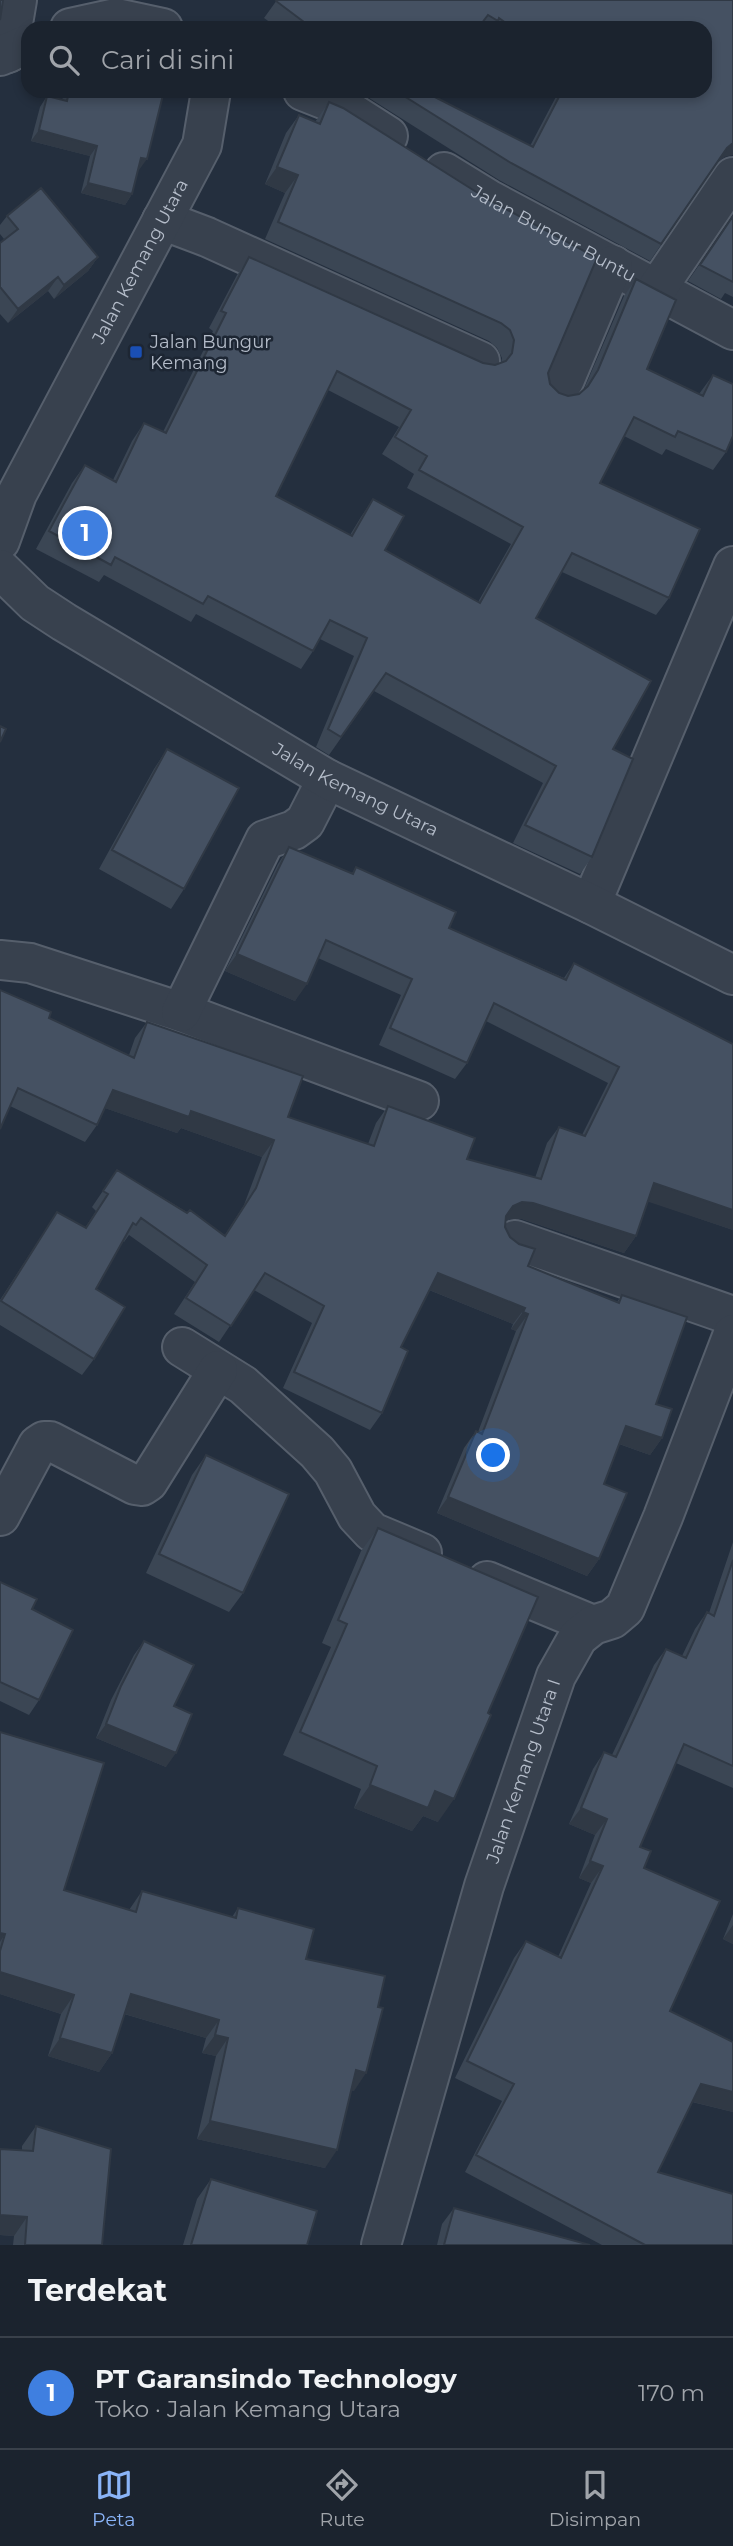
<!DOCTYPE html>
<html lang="id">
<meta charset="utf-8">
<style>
body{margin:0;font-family:Montserrat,sans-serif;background:#282f3a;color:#f1f3f6}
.you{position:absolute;left:494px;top:1456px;width:24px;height:24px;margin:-18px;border:5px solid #fff;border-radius:50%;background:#1a73e8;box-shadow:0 0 0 10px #1a73e833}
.badge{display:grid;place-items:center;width:46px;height:46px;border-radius:50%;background:#8ab4f8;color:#fff;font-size:23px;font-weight:700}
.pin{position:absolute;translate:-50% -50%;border:4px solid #fff;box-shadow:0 2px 7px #0006}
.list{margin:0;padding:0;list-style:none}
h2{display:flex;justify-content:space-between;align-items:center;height:91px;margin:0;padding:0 28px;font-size:30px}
h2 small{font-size:23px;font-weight:400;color:#a0a4aa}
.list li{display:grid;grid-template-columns:46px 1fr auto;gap:21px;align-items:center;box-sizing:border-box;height:112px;padding:0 28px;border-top:2px solid #39404a}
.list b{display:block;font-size:26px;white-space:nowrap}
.list p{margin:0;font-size:23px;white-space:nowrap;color:#a0a4aa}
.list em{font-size:23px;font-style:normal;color:#a0a4aa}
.icon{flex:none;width:38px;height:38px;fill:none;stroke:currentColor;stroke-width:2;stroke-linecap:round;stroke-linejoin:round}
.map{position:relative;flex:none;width:733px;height:2245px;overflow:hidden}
.search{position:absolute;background:#1b232e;box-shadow:0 4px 10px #0003;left:21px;right:21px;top:21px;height:77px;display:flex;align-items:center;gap:18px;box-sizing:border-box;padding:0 24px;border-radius:21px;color:#a0a4aa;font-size:26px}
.sheet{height:203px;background:#1b232e}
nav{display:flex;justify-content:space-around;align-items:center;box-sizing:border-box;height:98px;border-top:2px solid #39404a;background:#1b232e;font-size:19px;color:#a0a4aa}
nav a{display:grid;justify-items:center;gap:4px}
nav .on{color:#8ab4f8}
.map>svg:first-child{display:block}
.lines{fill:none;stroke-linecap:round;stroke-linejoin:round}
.minor-casing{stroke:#565f6c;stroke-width:42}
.tertiary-casing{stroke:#565f6c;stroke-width:42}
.minor{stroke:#38414e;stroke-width:38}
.tertiary{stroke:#38414e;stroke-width:38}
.wall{fill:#3b4654;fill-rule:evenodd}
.shaded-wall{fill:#303945}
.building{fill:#455162;stroke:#303945;stroke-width:2;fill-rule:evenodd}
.transit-dot{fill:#1a4fb4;stroke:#1d2633;stroke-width:2.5}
.labels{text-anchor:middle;stroke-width:5;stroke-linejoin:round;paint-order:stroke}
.street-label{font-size:18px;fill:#b4bcc9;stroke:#1d2633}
.poi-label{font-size:18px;fill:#b4bcc9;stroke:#1d2633;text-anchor:start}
</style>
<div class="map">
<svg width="733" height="2245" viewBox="0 0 733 2245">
<rect width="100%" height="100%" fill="#242f3e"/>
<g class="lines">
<g class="minor-casing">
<g id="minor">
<path d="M8 53 17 0"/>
<path d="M303 91 341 106 388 136"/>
<path id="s1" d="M444 172 488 199 733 330"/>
<path d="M162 220 207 237 480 361"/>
<path d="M656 290 733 177"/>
<path d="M557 392 565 379 613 265"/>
<path d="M591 904 733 566"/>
<path d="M0 960 30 963 181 1012 419 1101"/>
<path d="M181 1012 265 840 294 830 305 822 327 779"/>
<path d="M515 1240 733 1316"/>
<path d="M182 1347 243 1385 317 1452 333 1471 357 1516 372 1532 422 1553"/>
<path d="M0 1516 38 1445 44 1441H50L135 1485 142 1486 148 1482 218 1370"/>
<path d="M487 1581 593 1625"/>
<path id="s2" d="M381 2245 484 1886 556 1676 578 1637 593 1625 612 1619 625 1608 663 1517 733 1334"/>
</g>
</g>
<g class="tertiary-casing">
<g id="tertiary">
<path d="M70 28 116 18 163 28"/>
<path d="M0 56 28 44"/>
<path id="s3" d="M0 541 17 494 202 145 211 91"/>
<path id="s4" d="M0 569 35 603 64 622 327 779 591 904 733 975"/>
</g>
</g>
<use href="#minor" class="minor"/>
<use href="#tertiary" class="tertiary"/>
</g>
<path class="wall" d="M277 0H733L724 157 716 164 650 261 499 180 358 91H432L429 94 530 146 559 91H705V28H278L264 18Z
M65 91H164L138 170 132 194 125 205 81 193 90 156 31 141 40 107 47 96 62 100Z
M329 102 548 373 550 384 559 393 568 396 579 394 584 389 624 296 636 279 647 369 699 394 713 375 726 452 713 470 666 449 662 455 624 436 600 483 669 598 656 615 562 572 536 618 613 749 592 857 580 874 513 843 543 783 374 691 329 755 316 747 354 656 320 639 313 651 301 669 196 614 191 622 104 575 99 582 36 549 72 483 85 465 113 480 132 441 144 423 163 432 213 331 209 328 237 275 249 257 483 363 495 365 501 363 502 358 497 348 489 341 265 239 285 193 265 184 286 133 299 115 315 122ZM328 390 399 427 382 454 414 474 407 488 511 544 478 602 385 550 373 499 361 517 350 535 276 496Z
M7 216 98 257 88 271 54 299 48 291 8 323 0 314V243L4 239 0 234V225Z
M733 216V297L725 293 721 299 688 281Z
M167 749 184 889 171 909 99 869 154 769Z
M289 847 352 873 356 867 449 928 564 978 574 963 733 1230 648 1201 636 1236 624 1253 522 1219H510L506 1221 505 1227 510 1237 528 1266 617 1302 622 1295 656 1404 662 1438 650 1455 619 1444 604 1484 599 1559 587 1576 437 1513 464 1448 476 1431 478 1432 516 1331 511 1329 513 1324 429 1290 401 1347 382 1413 370 1430 283 1388 312 1323 254 1290 219 1342 174 1314 195 1282 129 1235 124 1242 123 1241 96 1289 94 1359 82 1375 0 1325V1300L57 1212 85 1228 96 1211 92 1207 117 1170 225 1235 244 1205 262 1157 181 1128 177 1133 105 1108 97 1125 85 1142 10 1106 49 1018 129 1055 135 1038 147 1022 288 1117 368 1144 376 1123 388 1106 467 1159 535 1178 547 1143 559 1127 582 1135 608 1083 486 1021 467 1063 455 1079 379 1045 401 995 318 958 295 1001 225 971 278 864Z
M206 1455 243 1593 229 1612 146 1573 192 1475Z
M378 1528 438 1822 423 1816 412 1831 354 1808 361 1789 283 1755 331 1647 322 1643 361 1551Z
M733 1542V1788L676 1763 640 1847 670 2011 733 2042V2112L692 2102 658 2172 733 2245H602L465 2172 502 2101 455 2078 514 1958 526 1941 558 1957 591 1883 579 1878 595 1835 569 1824 593 1769 604 1752 612 1755 654 1665 666 1649 682 1656 695 1629 707 1612 709 1613Z
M0 1582 32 1609 39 1700 29 1715 0 1701Z
M144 1641 174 1706 166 1767 96 1738 111 1700 134 1655Z
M0 1732 64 1890 129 1910 142 1891 232 1917 238 1908 306 1959 354 2091 351 2090 325 2168 197 2139 216 2056 202 2053 206 2038 124 2014 112 2053 99 2072 48 2056 61 2014 0 1994Z
M733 1914V1944L723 1939Z
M36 2126 102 2245H13L14 2236 0 2235V2149L22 2150V2146Z
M211 2179 307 2245H183L197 2199Z
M454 2208 590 2245H437L442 2224Z"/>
<path class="shaded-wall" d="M39 130 97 146 90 156 31 141Z
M733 143V155L724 157 715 164 727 148Z
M141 158 147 159 139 170 134 168Z
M277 167 298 175 285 193 265 184Z
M88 183 132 194 125 205 81 193Z
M98 257 88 271 54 299 64 285Z
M58 277 48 291 8 323 18 309Z
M237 954 307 984 295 1001 225 971Z
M113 1090 191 1111 274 1140 262 1157 181 1128 177 1133 102 1107Z
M654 1183 733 1210V1230L643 1200Z
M522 1202 533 1203 636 1236 624 1253 522 1219H510L501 1223 513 1206Z
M438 1273 525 1308 513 1324 427 1289Z
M523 1312 528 1314 516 1331 511 1329Z
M626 1426 662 1438 650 1455 614 1442Z
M448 1497 599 1559 587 1576 437 1513Z
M106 1724 176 1753 166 1767 96 1738Z
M370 1785 435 1791 454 1799 438 1822 423 1816 412 1831 354 1808Z
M581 1808 607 1819 595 1835 569 1824Z
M590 1861 603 1866 591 1883 579 1878Z
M733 1925V1944L723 1939Z
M0 1933 5 1934 0 1942Z
M0 1972 74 1995 61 2014 0 1994Z
M131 1994 219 2020 206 2038 118 2012Z
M215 2035 228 2038 216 2056 202 2053Z
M60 2038 112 2053 99 2072 48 2056Z
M356 2070 366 2073 354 2091 343 2088Z
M701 2084 733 2092V2112L689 2101Z
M210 2121 337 2150 325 2168 197 2139Z
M0 2215 27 2217 14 2236 0 2235Z"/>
<path class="building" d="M0 0H3L0 20Z
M277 0H733V143L727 148 661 244 511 163 396 91H431L429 94 533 147 562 91H705V28H513L499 18 498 21 488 15 478 28H312L276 1Z
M69 91H164L147 159 141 158 132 194 88 183 97 146 39 130 47 96 67 101Z
M329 102 343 108 489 200 597 258 548 373 550 384 559 393 568 396 579 394 588 386 598 370 636 279 676 300 647 369 703 396 713 375 733 384V436L726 452 678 431 675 437 634 417 600 483 700 529 669 598 572 553 536 618 651 681 613 749 633 759 592 857 525 825 556 766 386 673 341 737 328 729 367 638 330 620 313 651 208 596 203 604 115 557 111 565 49 531 85 465 116 482 144 423 166 433 226 313 221 311 249 257 483 363 495 365 506 361 512 353 514 340 510 330 501 323 278 222 298 175 277 167 299 115 320 124ZM337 371 411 410 395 437 427 456 419 470 523 527 480 603 385 550 404 516 373 499 352 536 276 496Z
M41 188 98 257 64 285 58 277 18 309 0 287V243L18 229 7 216Z
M733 216V282L700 265Z
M0 726 6 729 0 742Z
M167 749 239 788 184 889 112 850Z
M289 847 353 874 356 867 456 912 449 928 566 980 574 963 733 1044V1210L654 1183 636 1236 533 1203 522 1202 513 1206 506 1216 505 1227 510 1237 519 1244 535 1249 528 1266 619 1303 622 1295 687 1317 656 1404 672 1409 662 1438 626 1426 604 1484 627 1493 599 1559 448 1497 476 1431 482 1434 528 1314 523 1312 525 1308 438 1273 401 1347 408 1351 382 1413 294 1372 324 1306 265 1273 231 1326 186 1298 207 1265 141 1218 136 1225 133 1223 96 1289 125 1307 94 1359 1 1301 57 1212 86 1228 108 1194 103 1191 117 1170 187 1213 190 1210 225 1236 256 1188 274 1140 191 1111 189 1117 113 1090 97 1125 18 1088 0 1129V990L51 1012 49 1018 134 1058 147 1022 303 1076 288 1117 374 1146 388 1106 475 1138 467 1159 541 1179 559 1127 585 1136 619 1067 494 1003 467 1063 390 1028 412 979 326 940 307 984 237 954Z
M206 1455 289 1494 243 1593 159 1554Z
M378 1528 538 1597 488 1713 491 1715 454 1799 435 1791 428 1808 370 1785 377 1766 300 1732 347 1624 338 1620Z
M733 1560V1766L684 1744 640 1847 651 1851 644 1868 720 1901 670 2011 733 2042V2092L701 2084 658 2172 733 2194V2245H645L476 2155 514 2084 467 2061 526 1941 561 1958 603 1866 590 1861 607 1819 581 1808 604 1752 616 1757 666 1649 686 1658 707 1612 714 1616Z
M0 1582 37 1599 32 1609 73 1630 39 1700 0 1682Z
M144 1641 194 1665 174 1706 192 1714 176 1753 106 1724 121 1686Z
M0 1732 104 1763 64 1890 136 1912 142 1891 236 1918 238 1908 314 1929 306 1959 385 1976 378 2007 383 2008 366 2073 356 2070 337 2150 210 2121 228 2038 215 2035 219 2020 131 1994 112 2053 60 2038 74 1995 0 1972V1951L5 1934 0 1933Z
M36 2126 111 2149 102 2245H25L27 2217 0 2215V2149L33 2151Z
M211 2179 317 2211 307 2245H191Z
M454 2208 590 2245H444Z"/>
<rect class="transit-dot" x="129" y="345" width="14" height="14" rx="3.5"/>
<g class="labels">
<g class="street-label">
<text dy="6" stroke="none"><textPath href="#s1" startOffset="126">Jalan Bungur Buntu</textPath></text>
<text dy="6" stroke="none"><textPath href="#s3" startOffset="313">Jalan Kemang Utara</textPath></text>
<text dy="6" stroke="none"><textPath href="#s4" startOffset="420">Jalan Kemang Utara</textPath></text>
<text dy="6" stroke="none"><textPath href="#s2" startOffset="495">Jalan Kemang Utara I</textPath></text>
</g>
<g class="poi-label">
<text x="150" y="348">Jalan Bungur<tspan x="150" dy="21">Kemang</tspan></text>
</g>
</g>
</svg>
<div class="you"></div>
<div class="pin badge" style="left:85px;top:533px;background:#3f7fe0">1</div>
<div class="search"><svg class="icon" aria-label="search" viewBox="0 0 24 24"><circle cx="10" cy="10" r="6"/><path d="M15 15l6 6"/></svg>Cari di sini</div>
</div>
<section class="sheet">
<h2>Terdekat<small></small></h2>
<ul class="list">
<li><span class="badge" style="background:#3f7fe0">1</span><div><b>PT Garansindo Technology</b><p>Toko · Jalan Kemang Utara</p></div><em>170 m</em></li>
</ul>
</section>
<nav>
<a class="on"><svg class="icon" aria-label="map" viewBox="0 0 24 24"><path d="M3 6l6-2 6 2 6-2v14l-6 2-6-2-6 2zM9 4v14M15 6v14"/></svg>Peta</a>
<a><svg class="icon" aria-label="directions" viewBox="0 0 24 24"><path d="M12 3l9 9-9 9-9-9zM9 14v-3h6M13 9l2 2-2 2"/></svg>Rute</a>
<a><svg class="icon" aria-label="saved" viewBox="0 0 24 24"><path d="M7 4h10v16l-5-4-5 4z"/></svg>Disimpan</a>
</nav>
